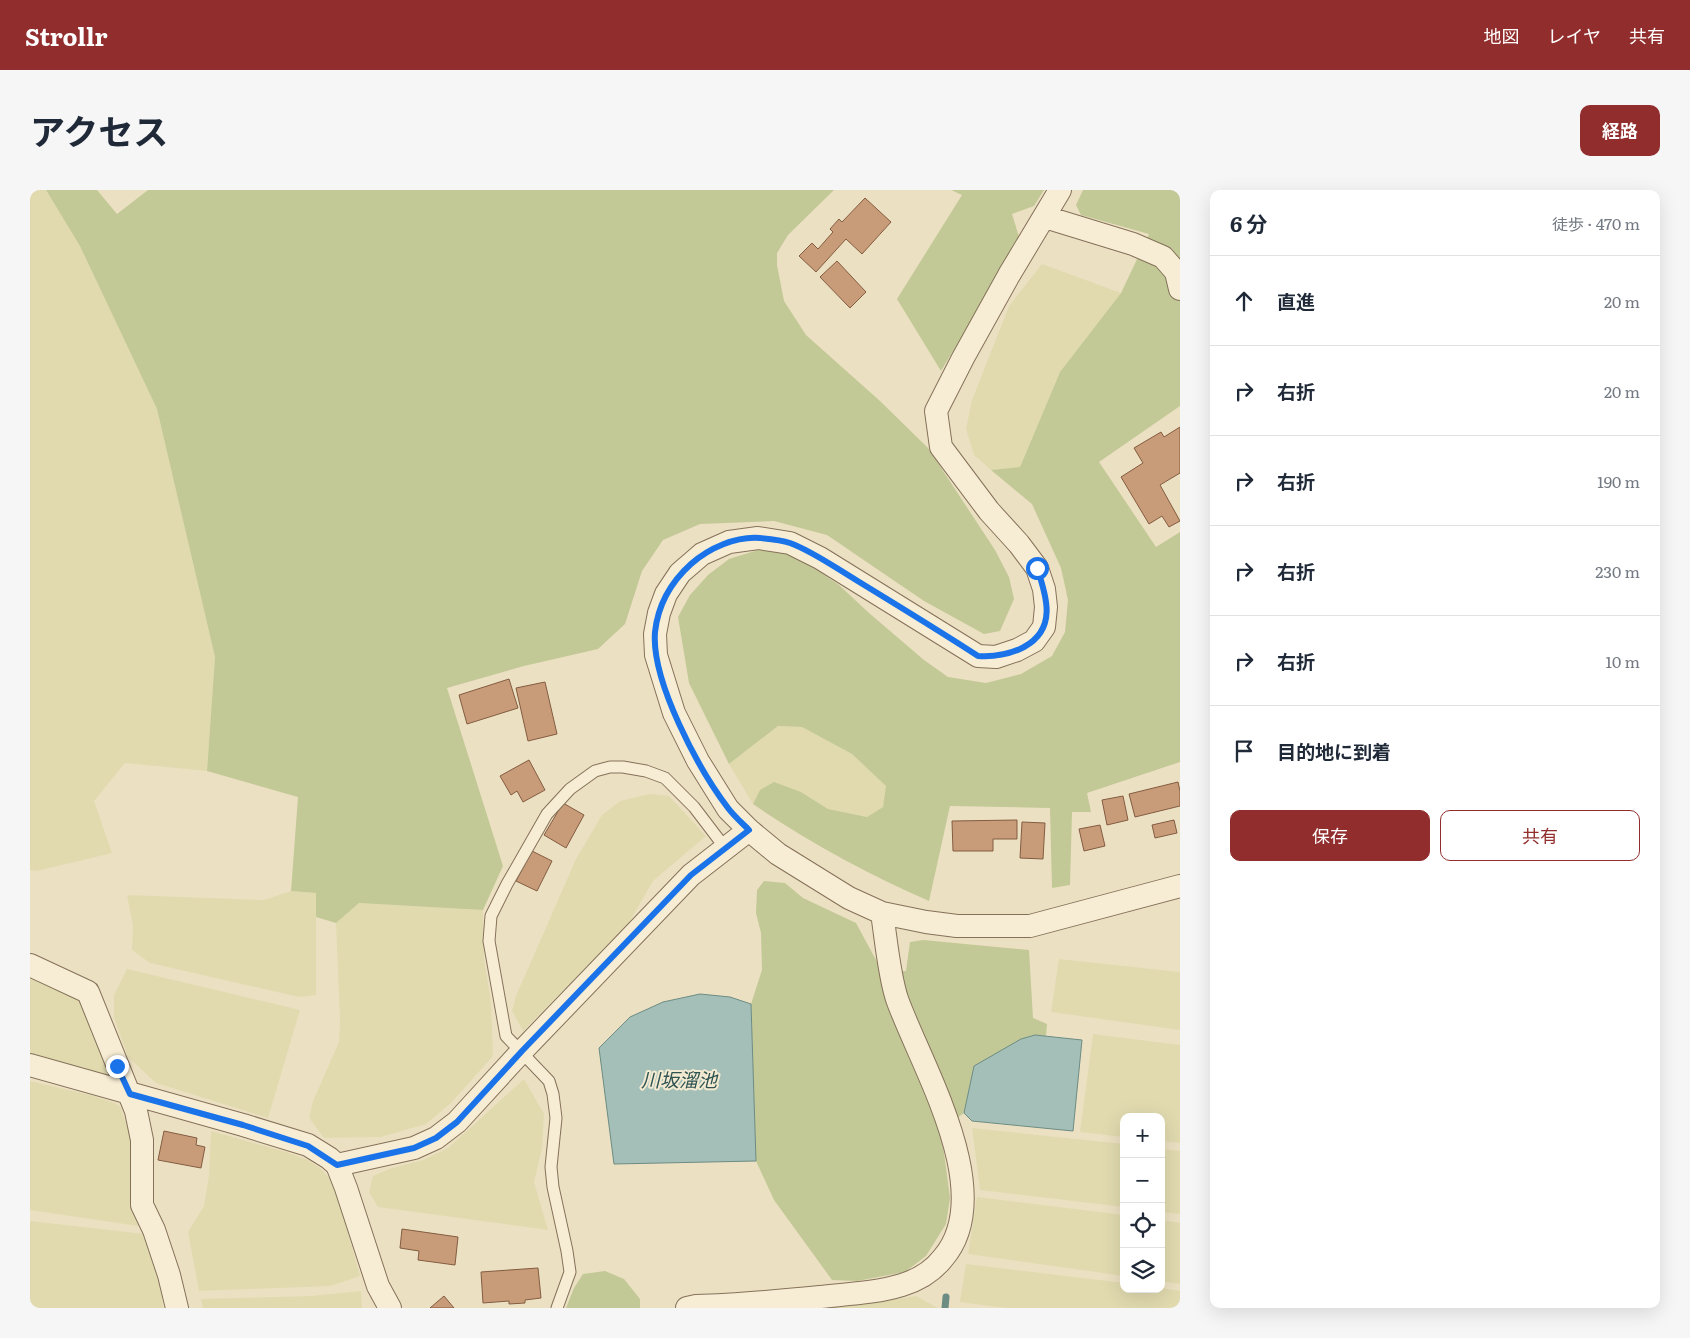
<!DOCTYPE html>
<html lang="ja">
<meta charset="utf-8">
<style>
body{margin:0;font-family:Literata,"Noto Sans JP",serif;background:#f6f6f7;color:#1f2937}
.controls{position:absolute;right:15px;bottom:15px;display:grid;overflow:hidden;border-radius:10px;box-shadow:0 5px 20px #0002}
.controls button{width:45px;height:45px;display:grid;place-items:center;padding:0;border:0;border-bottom:1px solid #e0e1e3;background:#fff;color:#1f2937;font:25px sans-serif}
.stop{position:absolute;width:15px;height:15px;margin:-11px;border:4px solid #1a73e8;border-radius:50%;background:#fff}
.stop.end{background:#1a73e8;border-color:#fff;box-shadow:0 1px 5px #0008}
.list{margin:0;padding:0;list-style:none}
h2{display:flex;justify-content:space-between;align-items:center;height:65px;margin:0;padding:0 20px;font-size:21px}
h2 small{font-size:16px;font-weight:400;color:#747a83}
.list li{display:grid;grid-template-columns:32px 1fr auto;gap:15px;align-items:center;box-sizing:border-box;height:90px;padding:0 20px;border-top:1px solid #e0e1e3}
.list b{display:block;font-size:19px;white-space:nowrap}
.list em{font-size:16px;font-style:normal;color:#747a83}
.actions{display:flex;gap:10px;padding:15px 20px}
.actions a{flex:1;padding:11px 0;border:1px solid #912d2c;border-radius:10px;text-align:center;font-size:18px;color:#912d2c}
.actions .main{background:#912d2c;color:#fff}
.icon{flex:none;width:28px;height:28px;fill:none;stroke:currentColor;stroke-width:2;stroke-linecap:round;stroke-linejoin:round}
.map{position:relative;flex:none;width:1150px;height:1118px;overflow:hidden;border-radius:10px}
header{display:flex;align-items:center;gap:30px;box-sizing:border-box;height:70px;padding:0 25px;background:#912d2c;color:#fff}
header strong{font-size:24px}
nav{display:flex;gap:28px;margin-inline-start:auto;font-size:18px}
.intro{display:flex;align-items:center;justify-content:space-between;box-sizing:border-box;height:120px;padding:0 30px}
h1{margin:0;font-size:35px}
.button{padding:12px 22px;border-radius:10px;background:#912d2c;color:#fff;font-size:18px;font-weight:700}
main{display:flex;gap:30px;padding:0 30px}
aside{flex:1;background:#fff;border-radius:10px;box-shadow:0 5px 20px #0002}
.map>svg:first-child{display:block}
.farmland{fill:#e1daaf}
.green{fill:#c2c996}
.water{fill:#a4bfb7;stroke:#6c8c84}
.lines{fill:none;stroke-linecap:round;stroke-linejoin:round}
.stream{stroke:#6c8c84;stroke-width:7}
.building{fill:#c99c79;stroke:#835c41}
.lane-casing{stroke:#85715a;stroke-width:13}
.street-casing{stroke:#85715a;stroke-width:24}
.lane{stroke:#f7edd4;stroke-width:11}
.street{stroke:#f7edd4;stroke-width:22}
.route{stroke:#1a73e8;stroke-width:6}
.labels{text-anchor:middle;stroke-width:4;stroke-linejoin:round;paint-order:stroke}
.water-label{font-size:19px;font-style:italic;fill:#2d5452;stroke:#f4ead1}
</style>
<header>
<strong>Strollr</strong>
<nav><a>地図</a><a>レイヤ</a><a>共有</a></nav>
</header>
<div class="intro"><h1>アクセス</h1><a class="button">経路</a></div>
<main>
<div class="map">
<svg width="1150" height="1118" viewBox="0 0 1150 1118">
<rect width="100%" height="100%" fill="#ece0c2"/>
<path class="farmland" d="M0 0H16L50 55 127 219 185 467 177 581 95 573 64 611 82 663 7 681 0 680Z
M1012 74 1091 103 1030 182 990 277 961 280 944 265 936 239 942 210 979 116Z
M748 536 772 537 822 564 857 596 853 617 837 627 798 619 771 602 730 600 723 614 699 574Z
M620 604 639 606 676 646 623 691 597 736 493 841 482 821 486 806 546 669 572 625 590 611Z
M261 701 286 703V805L269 807 120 773 102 760 103 736 97 705 234 710Z
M329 713 453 720 454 769 461 812 463 866 421 913 396 934 351 947 294 948 279 928 283 911 309 852 310 830 306 733Z
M1029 769 1150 782V840L1021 822Z
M97 779 270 820 238 928 126 893 98 867 84 828V805Z
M0 783 49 807 82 887 0 865Z
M1063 844 1150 855V953L1131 951V927H1094V947L1050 942Z
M494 889 514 924 512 959 504 992 518 1040 348 1017 339 1002 343 986 359 979 393 970 418 958Z
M0 891 60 905 82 912 90 916 103 954 104 1010 108 1036 0 1020Z
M942 938 1094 954V1017L950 1000Z
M181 941 256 962 278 970 290 978 302 991 308 1006 330 1086 301 1096 169 1101 158 1042 174 1016 179 985Z
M1131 959 1150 961V1024L1131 1022Z
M947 1007 1094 1025V1086L938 1064Z
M1131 1030 1150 1033V1094L1131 1091Z
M0 1031 115 1044 129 1080 133 1118H0Z
M936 1074 1094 1093V1099L1131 1098 1150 1101V1118H976L930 1112Z
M331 1101 332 1118H173L171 1109 281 1106Z
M886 1106 908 1118H799L874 1108Z"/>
<path class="green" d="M16 0H67L87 24 118 0H804L758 45 747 63V75L754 111 776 145 850 211 898 258 965 360 979 387 984 409 970 441 954 444 894 411 797 345 744 331 670 334 633 350 612 381 595 434 568 459 494 476 417 498 473 676 453 720 329 713 306 733 286 727V703L261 701 268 607 177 581 185 467 127 219 50 56Z
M921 0H1014L1004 16 982 24 990 50 911 181 867 109 932 5Z
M1053 0H1150V216L1069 272 1126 357 1150 342V572L1057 603 1061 622H1042L1040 695 1022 698 1020 618 920 616 899 711C840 685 776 651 723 614L730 600 744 592 771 602 798 619 837 627 853 617 856 596 822 564 772 537 748 536 699 574 659 493 648 427 660 405 678 385 699 369 728 360 756 362 787 380 809 395 839 423 894 470 918 487 956 493 991 484 1022 466 1035 442 1038 410 1031 378 1002 314 961 280 990 277 1030 182 1091 103 1119 44 1051 25 1046 15Z
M734 691 755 693 773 708 826 733 852 781H876L880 752 893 750 999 760 1003 828 1017 834 1016 846 1005 845 944 876 934 923 911 940 920 1008 916 1034 896 1066 875 1082 827 1091 802 1090 744 1010 726 971 721 814 732 780 731 743 726 723 727 700Z
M575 1081 594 1089 610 1109V1118H536L544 1098 553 1084Z"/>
<path class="water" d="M670 804 700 807 721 814 726 971 584 974 569 858 600 827 633 812Z
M1005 845 1052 850 1043 941 942 931 934 923 944 876 991 849Z"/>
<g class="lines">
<path class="stream" d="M915 1118 916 1107"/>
</g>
<path class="building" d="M835 8 861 32 832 64 816 49 786 82 769 66 782 53 788 59 803 42 800 39 809 29 812 32Z
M807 71 836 102 820 118 790 87Z
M1150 237V283L1130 295 1150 331 1139 337 1132 326 1119 334 1091 287 1113 273 1104 258 1131 242 1134 247Z
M479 489 488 518 437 534 429 505Z
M515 492 527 544 498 551 486 498Z
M499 570 515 600 493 612 487 601 481 605 470 586Z
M1148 592 1150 601V616L1105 627 1099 604Z
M1093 606 1098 630 1077 635 1072 610Z
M533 613 554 625 536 658 514 645Z
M987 630V649H963V661H923L922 631Z
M1144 630 1147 643 1125 648 1122 635Z
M992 632 1015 633 1013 669 990 668Z
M1070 635 1075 656 1054 661 1049 639Z
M502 661 522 671 507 701 486 691Z
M134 941 167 948 166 955 175 957 171 978 128 970Z
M372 1039 428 1047 425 1075 388 1070 389 1061 370 1058Z
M508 1078 511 1108 495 1110V1113L479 1114V1111L453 1113 451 1082Z
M414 1106 424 1118H400Z"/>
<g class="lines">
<g class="lane-casing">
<path id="lane" d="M527 1118 540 1082 537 1061 523 997 521 977 526 928 523 904 519 891 476 846 459 751 461 726 477 694 517 624 540 599 565 581 580 577H593L616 581 635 588 664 617 696 659"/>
</g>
<g class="street-casing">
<path id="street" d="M1030 0 979 85 933 168 906 221 911 257 959 321 989 354 1007 378 1014 399 1016 417 1014 437 1004 451 987 460 966 467 948 466 790 368 760 353 728 348 699 352 672 364 650 383 636 404 629 423 625 444 626 465 644 523 668 571 698 619 719 640 748 664 819 708 852 723 896 732 927 736H1000L1150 696
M1015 27 1103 54 1133 67 1146 82 1150 99
M0 775 58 802 106 921 112 950V1015L124 1040 139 1085 147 1118
M0 875 213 935 278 955 299 968 307 975 316 998 348 1096 360 1118
M307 975 384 958 406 948 427 932 492 861 661 685 719 640
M657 1118 666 1116C707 1115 749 1111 790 1107 818 1104 846 1103 872 1095 888 1090 903 1081 913 1068 969 1003 891 876 867 809 859 785 856 749 852 723"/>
</g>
<use href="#lane" class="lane"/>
<use href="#street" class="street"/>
</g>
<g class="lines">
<path class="route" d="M87 876 100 904 213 935 278 956 307 975 384 958 406 948 427 932 492 861 661 685 719 640C712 633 704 626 698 618 669 580 621 491 625 442 628 415 641 392 661 374 679 358 706 346 730 348 740 349 751 350 760 353 782 361 806 378 826 390 867 415 908 440 948 466 965 467 979 465 994 457 1027 439 1017 407 1007 378"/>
</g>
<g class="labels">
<g class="water-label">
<text x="649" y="897">川坂溜池</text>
</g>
</g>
</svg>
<div class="controls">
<button>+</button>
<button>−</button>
<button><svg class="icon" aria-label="locate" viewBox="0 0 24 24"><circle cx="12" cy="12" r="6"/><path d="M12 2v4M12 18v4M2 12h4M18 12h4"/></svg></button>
<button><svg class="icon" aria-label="layers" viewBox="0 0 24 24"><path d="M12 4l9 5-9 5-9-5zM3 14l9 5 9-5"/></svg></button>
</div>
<div class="stop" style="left:1007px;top:378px"></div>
<div class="stop end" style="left:87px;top:876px"></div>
</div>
<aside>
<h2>6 分<small>徒歩 · 470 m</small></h2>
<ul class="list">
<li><svg class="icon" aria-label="ahead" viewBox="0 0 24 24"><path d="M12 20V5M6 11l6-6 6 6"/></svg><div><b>直進</b></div><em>20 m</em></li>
<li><svg class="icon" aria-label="right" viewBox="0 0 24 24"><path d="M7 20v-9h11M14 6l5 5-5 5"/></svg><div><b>右折</b></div><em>20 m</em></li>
<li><svg class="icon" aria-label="right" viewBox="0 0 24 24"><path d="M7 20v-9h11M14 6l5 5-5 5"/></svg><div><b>右折</b></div><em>190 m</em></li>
<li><svg class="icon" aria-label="right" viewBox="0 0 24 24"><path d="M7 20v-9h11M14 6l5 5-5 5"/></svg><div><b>右折</b></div><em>230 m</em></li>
<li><svg class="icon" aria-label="right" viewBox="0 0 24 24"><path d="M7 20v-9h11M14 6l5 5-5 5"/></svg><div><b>右折</b></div><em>10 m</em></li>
<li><svg class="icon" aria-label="arrive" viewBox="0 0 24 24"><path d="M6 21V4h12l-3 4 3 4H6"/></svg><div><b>目的地に到着</b></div></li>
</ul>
<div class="actions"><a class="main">保存</a><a>共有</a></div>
</aside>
</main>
